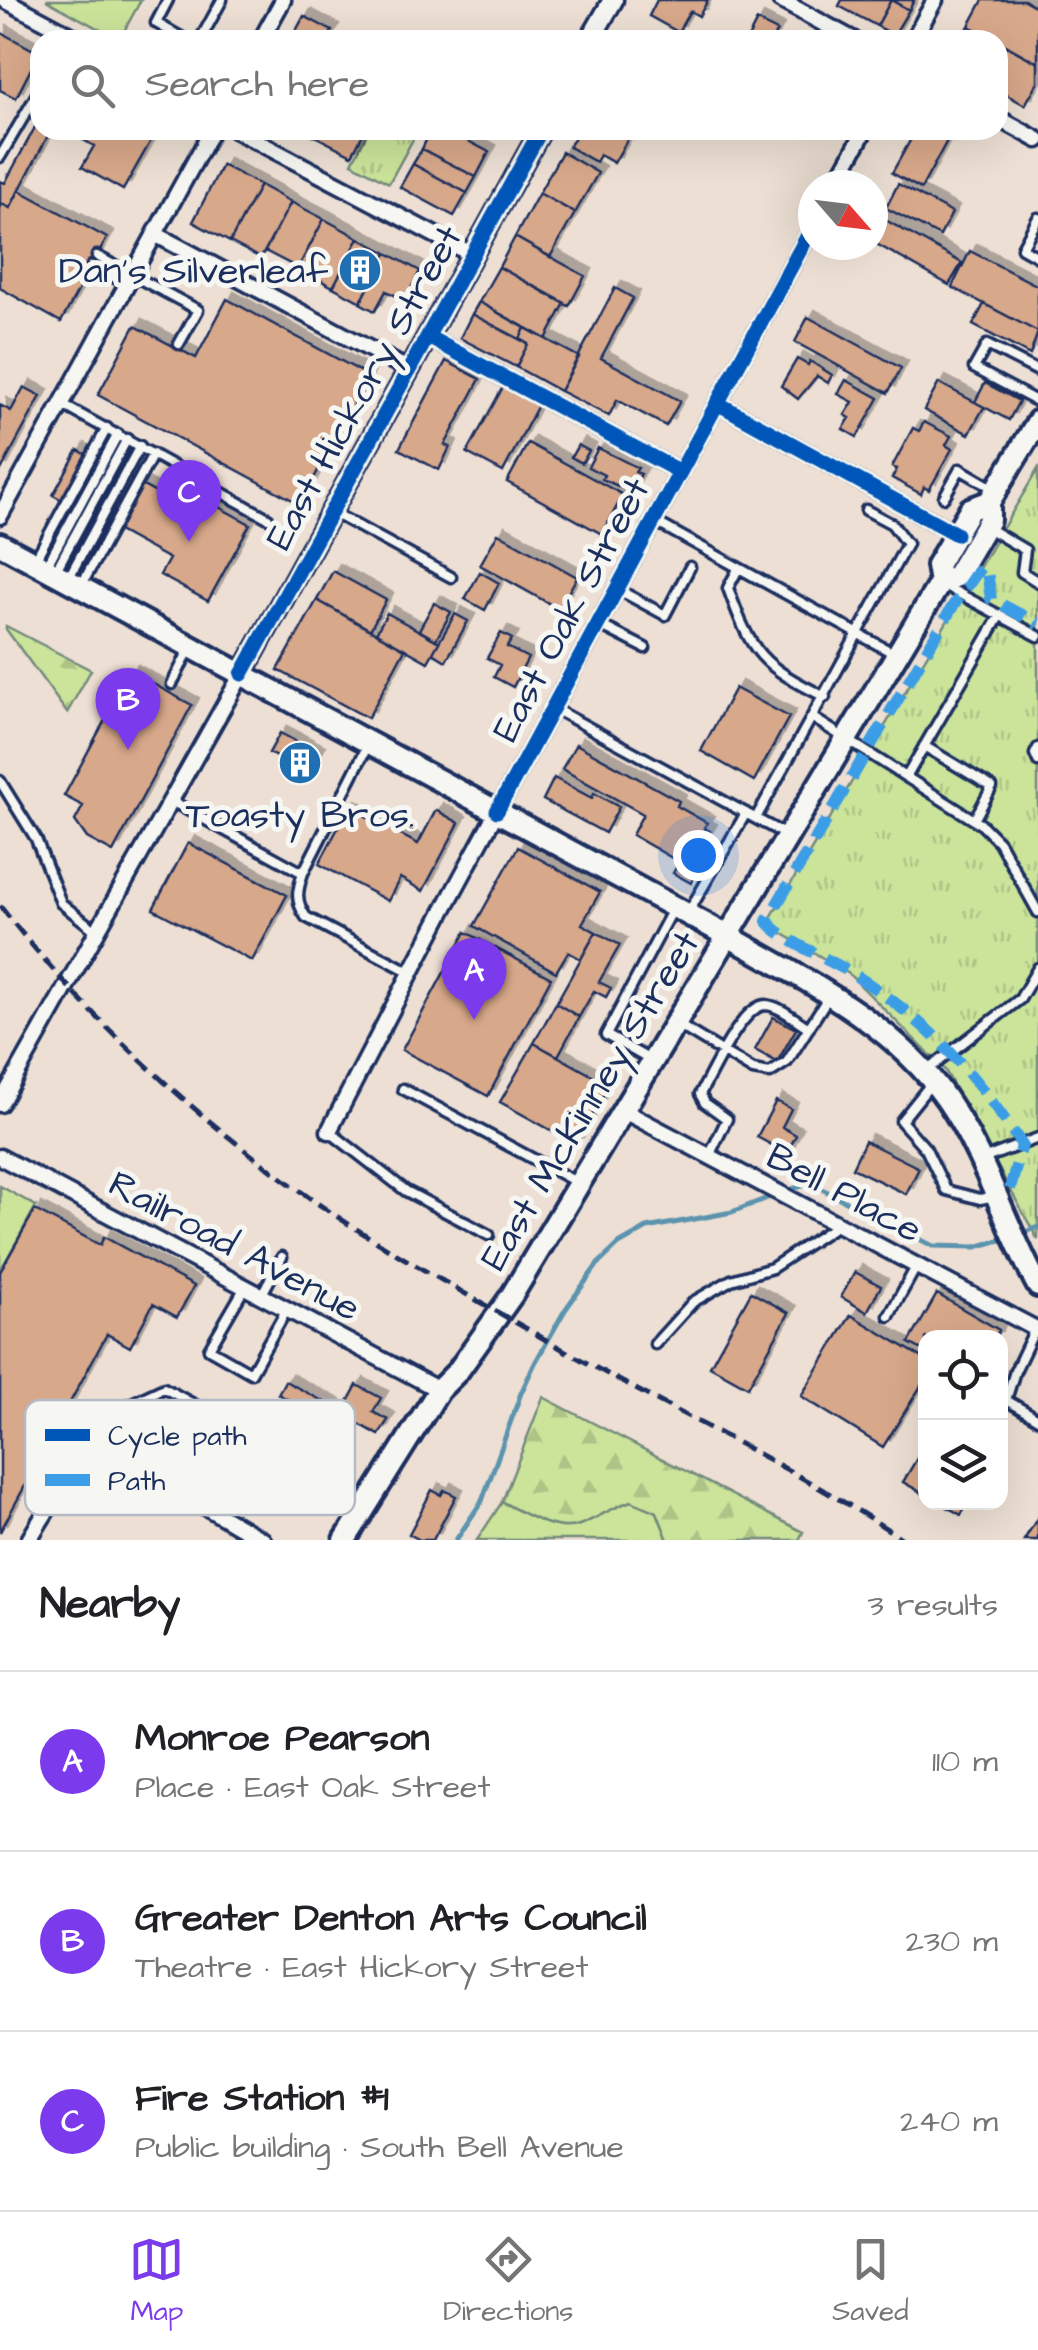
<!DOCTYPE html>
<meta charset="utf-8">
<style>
body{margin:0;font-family:"Architects Daughter",sans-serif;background:#f2f2f2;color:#202124}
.controls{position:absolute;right:30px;bottom:30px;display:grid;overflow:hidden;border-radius:20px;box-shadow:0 10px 40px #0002}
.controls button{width:90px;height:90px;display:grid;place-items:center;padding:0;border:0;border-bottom:2px solid #e0e0e0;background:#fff;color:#202124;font:50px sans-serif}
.compass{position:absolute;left:798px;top:170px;width:90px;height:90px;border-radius:50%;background:#fff;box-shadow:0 10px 40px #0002;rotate:118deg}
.you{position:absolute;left:698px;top:855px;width:35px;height:35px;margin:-25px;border:8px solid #fff;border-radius:50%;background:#1a73e8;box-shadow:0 0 0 15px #1a73e833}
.badge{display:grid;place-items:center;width:65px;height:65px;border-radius:50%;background:#7c3aed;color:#fff;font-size:32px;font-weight:700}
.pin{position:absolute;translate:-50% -82px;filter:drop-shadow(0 2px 5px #0008)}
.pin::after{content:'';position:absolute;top:52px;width:35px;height:30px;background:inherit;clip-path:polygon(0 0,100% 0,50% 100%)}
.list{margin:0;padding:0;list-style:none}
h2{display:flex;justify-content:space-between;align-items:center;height:130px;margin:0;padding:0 40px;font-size:42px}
h2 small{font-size:32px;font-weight:400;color:#757577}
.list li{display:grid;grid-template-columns:65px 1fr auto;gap:30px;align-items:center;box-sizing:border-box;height:180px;padding:0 40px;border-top:2px solid #e0e0e0}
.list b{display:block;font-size:38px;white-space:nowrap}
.list p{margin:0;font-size:32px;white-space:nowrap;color:#757577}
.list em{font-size:32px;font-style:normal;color:#757577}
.icon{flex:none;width:55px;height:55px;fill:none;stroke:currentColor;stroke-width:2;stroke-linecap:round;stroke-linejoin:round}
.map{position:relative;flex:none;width:1038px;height:1540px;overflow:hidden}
.search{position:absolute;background:#fff;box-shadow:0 10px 40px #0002;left:30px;right:30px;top:30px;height:110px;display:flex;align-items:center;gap:25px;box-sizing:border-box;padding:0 35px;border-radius:30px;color:#757577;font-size:38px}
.sheet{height:670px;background:#fff}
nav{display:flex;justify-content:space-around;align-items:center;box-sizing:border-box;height:140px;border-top:2px solid #e0e0e0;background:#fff;font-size:28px;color:#757577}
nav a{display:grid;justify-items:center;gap:5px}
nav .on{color:#7c3aed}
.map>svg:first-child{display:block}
.green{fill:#cbe49a;stroke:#738a7c;stroke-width:2.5}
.forest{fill:url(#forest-firs);stroke:#738a7c;stroke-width:2.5}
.park{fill:url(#park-tufts);stroke:#738a7c;stroke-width:2.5}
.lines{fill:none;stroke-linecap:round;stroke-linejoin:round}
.stream{stroke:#5b93ae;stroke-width:5}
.building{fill:#d8a88a;stroke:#1b2f5e;stroke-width:2.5;filter:url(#shadow)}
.service-casing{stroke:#1b2f5e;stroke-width:15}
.minor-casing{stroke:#1b2f5e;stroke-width:21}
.tertiary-casing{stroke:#1b2f5e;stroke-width:25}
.secondary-casing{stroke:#1b2f5e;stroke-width:28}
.service{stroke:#f6f6f2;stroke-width:8}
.minor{stroke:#f6f6f2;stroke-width:14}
.tertiary{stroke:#f6f6f2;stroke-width:18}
.secondary{stroke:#f6f6f2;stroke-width:20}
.rail{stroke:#1b2f5e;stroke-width:5;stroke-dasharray:15 8;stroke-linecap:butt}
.quiet{stroke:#3b9de6;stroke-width:12;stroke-dasharray:25 12;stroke-linecap:butt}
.cycleway-casing{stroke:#f6f6f2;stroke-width:21}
.cycleway{stroke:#0057b8;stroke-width:15}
.labels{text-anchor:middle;stroke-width:10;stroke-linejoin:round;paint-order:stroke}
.poi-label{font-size:38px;fill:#1b2f5e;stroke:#f6f6f2;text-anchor:end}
.street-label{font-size:38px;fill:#1b2f5e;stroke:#f6f6f2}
.key{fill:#f6f6f2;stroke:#b4bac6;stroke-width:2.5}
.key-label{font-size:28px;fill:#1b2f5e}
</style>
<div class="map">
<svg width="1038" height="1540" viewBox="0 0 1038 1540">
<defs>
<pattern id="forest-firs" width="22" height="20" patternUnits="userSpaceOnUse" patternTransform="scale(2.5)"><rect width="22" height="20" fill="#cbe49a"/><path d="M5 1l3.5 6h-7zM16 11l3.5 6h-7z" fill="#aec487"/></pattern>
<pattern id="park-tufts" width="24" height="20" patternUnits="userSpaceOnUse" patternTransform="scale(2.5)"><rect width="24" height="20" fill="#cbe49a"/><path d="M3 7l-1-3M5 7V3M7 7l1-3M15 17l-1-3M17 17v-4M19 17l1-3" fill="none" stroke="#aec487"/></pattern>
<filter id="shadow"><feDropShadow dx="7" dy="-7" stdDeviation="0" flood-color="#0004"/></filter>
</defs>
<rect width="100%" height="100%" fill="#eddfd3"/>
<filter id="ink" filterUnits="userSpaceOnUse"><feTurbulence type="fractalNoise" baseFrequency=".01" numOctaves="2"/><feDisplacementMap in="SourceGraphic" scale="20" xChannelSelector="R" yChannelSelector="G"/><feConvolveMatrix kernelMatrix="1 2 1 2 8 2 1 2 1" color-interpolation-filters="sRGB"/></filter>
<g filter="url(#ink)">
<path class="green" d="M46 0H141L119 40Z
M0 1186 36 1206 0 1271Z
M631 1501 657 1512 668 1540H477L502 1502C523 1512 555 1534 579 1525 597 1519 612 1507 631 1501Z"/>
<path class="forest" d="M6 626 91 670 67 713 6 629Z
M543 1397 803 1532 799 1540H668L657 1512 631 1501C612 1507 597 1519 579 1525 555 1534 523 1512 502 1502Z"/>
<path class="park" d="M369 130H418L389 183 352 163Z
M1038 469V1240L945 1070 849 974 767 924Z"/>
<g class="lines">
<path class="stream" d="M786 1191 805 1185 818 1187 933 1246 976 1247 1007 1238
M1017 1235 1038 1227
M456 1540 482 1501 521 1393 535 1363 565 1310 598 1264 619 1244 647 1228 732 1212 775 1195"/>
</g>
<path class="building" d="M657 0H708L699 16 690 11 678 32 649 16Z
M842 0H891L877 26 839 6Z
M891 0H914L909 10Z
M891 0 909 10 894 35 877 26Z
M983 0H1024L1038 8V63L969 26Z
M304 16 332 31 327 40H291Z
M757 21 777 31 772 40H747Z
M969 26 996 40H961Z
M0 32 39 53 16 98 0 90Z
M998 41 1038 63V82L1025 105 998 90Z
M40 118V130H51L10 208 0 203V181L5 183Z
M84 130H157L123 190 82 167 94 146 80 138Z
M303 130H365L352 155Z
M431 130H447L489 152 476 177 422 149Z
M579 130H621L630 135 614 163 600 155 596 162 569 147Z
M916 130H935L949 137 921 189 892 173Z
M422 149 476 177 467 193 413 164Z
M562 152 598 173 575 213 539 193Z
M413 164 467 193 454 216 400 187Z
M222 165 260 185 230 242 193 222Z
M898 184 952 213 940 236 886 208Z
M260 185 291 202 261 258 230 242Z
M19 190 107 238 61 322 0 288V203L10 208Z
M539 193 575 213 550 257 515 237Z
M291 202 324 219 298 268 265 251Z
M873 213 962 263 949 285 873 242Z
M324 219 359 238 333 287 298 268Z
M515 237 585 276 569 306 499 267Z
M359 238 387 253 361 302 333 287Z
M970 251 1038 286V332L952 287Z
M387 253 420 271 405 300 386 291 375 311 360 303Z
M499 267 565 303 546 339 479 302Z
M615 288 633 298 601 358 680 401 666 426 617 400 609 416 560 391Z
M227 299 369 376 300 504 98 395 135 326 196 358Z
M479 302 525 328 520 339 472 314Z
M984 304 1038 332 1030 355 973 325Z
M472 314 528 344 516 367 460 338Z
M808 317 901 368 888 393 795 342Z
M525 328 579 357 560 391 516 367 528 344 520 339Z
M797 359 808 365 810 361 832 375 828 383 817 376 798 399 781 386Z
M446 361 480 379 445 445 450 447 439 470 399 449Z
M846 380 879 398 857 437 843 429 850 418 845 415 853 402 838 394Z
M939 383 984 407 969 434 924 410Z
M985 383 1019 401 1009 420 975 402Z
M24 387 41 396 0 472V405L11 411Z
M503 387 538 405 503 472 467 453Z
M924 422 951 436 946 445 952 449 929 490 924 487 921 494 892 478 897 469 892 467 913 428 919 431Z
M528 443 623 495 602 534 507 482Z
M578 445 589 451 582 463 571 457Z
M598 448 638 468 635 472 641 474 631 492 602 479 604 475 588 467Z
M78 450 156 493 161 485 192 502 187 510 194 513 202 498 250 524 208 601 160 575 169 559 53 495Z
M498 533 577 577 559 609 480 565Z
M333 571 386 600 370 630 317 600Z
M480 572 499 583 485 610 465 599Z
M317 600 405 649 368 718 278 670Z
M434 603 451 612 436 640 419 630Z
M387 613 439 642 428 662 376 633Z
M455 614 468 621 446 661 433 653Z
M501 633 512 639 507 647 528 658 513 687 494 677 500 665 487 658Z
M131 672 192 705 113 852 87 838 75 821 83 806 64 796Z
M735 688 789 717 754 781 701 751Z
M280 733 318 753 307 774 269 753Z
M576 744 679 801 677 806 707 823 704 828 710 831 692 861 687 858 679 862 632 835 643 814 562 769Z
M554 778 592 798 594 793 619 807 605 833 543 800Z
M349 807 418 844 436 810 459 823 423 891 400 878 388 901 319 864Z
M188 843 287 895 252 961 153 909Z
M518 847 600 892 582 924 596 932 581 959 568 952 556 972 474 926Z
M681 859 698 869 691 883 673 873Z
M466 932 551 978 488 1096 402 1050Z
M596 932 620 945 599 982 611 988 606 997 594 991 579 1017 556 1003Z
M556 1003 579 1017 558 1056 534 1043Z
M773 1017 796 1029 777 1062 755 1050Z
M534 1043 609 1085 576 1144 500 1102Z
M776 1101 791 1109 782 1127 796 1135 787 1153 757 1137Z
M865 1141 919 1168 906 1194 852 1168Z
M35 1210 100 1245 104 1237 194 1286 177 1317 153 1304 130 1347 107 1334 0 1532V1272Z
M855 1272 881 1286 867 1312 841 1297Z
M751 1292 789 1313 748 1387 710 1366Z
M937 1294 999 1330 995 1338H926V1352L909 1343Z
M851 1315 926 1360V1378L883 1447 801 1396Z
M285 1381 334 1407 327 1420 278 1394Z
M357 1385 381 1398 373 1412 388 1420 379 1435 354 1421 349 1431 336 1424Z
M926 1443V1495L903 1482Z
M432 1490 441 1495 444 1490 456 1496 433 1540H420L409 1534Z
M939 1502H968L961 1515Z
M1038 1517V1540H1024Z"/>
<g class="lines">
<g class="service-casing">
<path id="service" d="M168 0 156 23 186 40
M200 40 222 0
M0 157 40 89
M1038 218 1022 248 1038 257
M97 256 198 310 179 344
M92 266 127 284
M1038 371 987 345 974 368 1038 402
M61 404 268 518
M944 497 960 469 996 490
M332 512 451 577
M654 521 893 653
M986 527 1025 550
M1025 550 1022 572 1038 582
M35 560 107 428
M46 567 118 434
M738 569 728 588C752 655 761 665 825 697
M55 572 127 439
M68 579 140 446
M81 586 153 454
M945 586 1038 636
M617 589 665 615 690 567
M598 624 645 648
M172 684 190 648
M553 708 784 834
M813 718 982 825 999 842 1038 912
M924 746 992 787 974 820
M1038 748 1035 754 1038 761
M907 776 1000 615
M0 781 36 839 61 903 97 932
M171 801 303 873C297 891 295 901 306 917L410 972
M756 818 907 544 892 524 866 510
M303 873 369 743
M688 913 746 813
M677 1024 753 1070 770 1073 787 1062 829 996
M650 1060 606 1035 672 911
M925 1072 1020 999 1038 968
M930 1085 901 1121 926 1149 946 1190 980 1199 995 1196
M403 1089 578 1183
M330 1132 406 1191 489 1235
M709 1156 727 1119 705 1103 700 1094C712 1073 742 1005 766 1005 780 1006 797 1021 809 1028
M983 1159 1038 1138
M245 1287 209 1349 251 1373 287 1309
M261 1296 282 1257
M889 1316 916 1267
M1035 1329 1015 1371 1006 1400 1038 1419
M655 1344 693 1302 731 1280 772 1268 837 1225
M94 1466 96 1446 119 1409 164 1388 313 1470 296 1500 202 1450
M176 1492 221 1419"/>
</g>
<g class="minor-casing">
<path id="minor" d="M5 0 80 40
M780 0 854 40
M261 40 283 0
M913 40 935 0
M998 118 1038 140
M235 130 473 255
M835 185 865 130
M155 234 409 370
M428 337 680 472
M717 403 956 534
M0 516 212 130
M0 1104 242 674
M622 1110 1038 1330
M329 1131 443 911 813 226
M0 1157 439 1390
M29 1540C43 1516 66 1474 95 1467 133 1457 227 1521 263 1540"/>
</g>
<g class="tertiary-casing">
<path id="tertiary" d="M590 40 613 0
M242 674 541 130"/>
</g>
<g class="secondary-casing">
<path id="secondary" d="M0 544 728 936C806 980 896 1025 947 1100 986 1157 1005 1226 1038 1286
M940 583 937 565 970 509 989 502
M345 1540 439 1390 458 1371 512 1295 940 583 956 576 989 520V502L1038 421"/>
</g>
<use href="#service" class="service"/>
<use href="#minor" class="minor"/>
<use href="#tertiary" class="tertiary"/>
<use href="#secondary" class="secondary"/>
<path class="rail" d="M0 906C88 1018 191 1114 307 1196 379 1247 458 1289 534 1333 656 1404 787 1462 904 1540"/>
<path class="quiet" d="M1010 1189 1022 1145C974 1073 931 1024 858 977 833 960 785 943 767 921L953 606 980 568 987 571 991 599 1038 624"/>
<g class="cycleway-casing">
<path id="cycleway" d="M428 337 680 472
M717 403 956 534
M242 674 541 130
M497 811 813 226"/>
</g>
<use href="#cycleway" class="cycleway"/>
</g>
</g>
<defs>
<g id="building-disc" transform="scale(2.25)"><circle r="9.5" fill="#1f6fb2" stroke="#f6f6f2"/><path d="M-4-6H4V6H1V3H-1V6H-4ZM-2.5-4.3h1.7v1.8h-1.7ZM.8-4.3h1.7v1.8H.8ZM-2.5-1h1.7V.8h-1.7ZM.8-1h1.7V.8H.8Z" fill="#fff"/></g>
</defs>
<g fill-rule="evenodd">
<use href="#building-disc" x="360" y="270"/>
<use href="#building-disc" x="300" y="763"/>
</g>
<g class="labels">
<g class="poi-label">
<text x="328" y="283">Dan's Silverleaf</text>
<text x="300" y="827" text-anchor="middle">Toasty Bros.</text>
</g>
<g class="street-label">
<text transform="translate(363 387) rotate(-61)" y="13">East Hickory Street</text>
<text transform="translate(570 609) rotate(-62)" y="13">East Oak Street</text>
<text transform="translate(589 1100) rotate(-59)" y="13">East McKinney Street</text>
<text transform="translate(845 1192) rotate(28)" y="13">Bell Place</text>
<text transform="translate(235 1245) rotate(28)" y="13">Railroad Avenue</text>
</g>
</g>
<rect x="25" y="1400" width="330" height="115" rx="15" class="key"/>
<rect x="45" y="1429" width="45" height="12" fill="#0057b8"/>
<rect x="45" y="1474" width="45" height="12" fill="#3b9de6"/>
<g class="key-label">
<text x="108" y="1445">Cycle path</text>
<text x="108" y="1490">Path</text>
</g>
</svg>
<div class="controls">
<button><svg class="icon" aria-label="locate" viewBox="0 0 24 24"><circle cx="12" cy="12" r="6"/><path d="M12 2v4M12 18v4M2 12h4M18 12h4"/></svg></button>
<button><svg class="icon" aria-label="layers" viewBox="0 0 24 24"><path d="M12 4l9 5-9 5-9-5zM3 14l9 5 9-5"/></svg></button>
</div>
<svg class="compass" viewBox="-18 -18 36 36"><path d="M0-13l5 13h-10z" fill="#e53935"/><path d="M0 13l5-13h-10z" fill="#757577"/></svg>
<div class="you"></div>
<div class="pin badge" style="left:474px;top:1020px">A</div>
<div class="pin badge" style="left:128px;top:750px">B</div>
<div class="pin badge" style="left:189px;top:542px">C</div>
<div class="search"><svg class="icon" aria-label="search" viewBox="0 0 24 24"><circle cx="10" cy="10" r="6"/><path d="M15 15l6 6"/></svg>Search here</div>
</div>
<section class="sheet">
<h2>Nearby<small>3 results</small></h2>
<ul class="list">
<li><span class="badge">A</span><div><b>Monroe Pearson</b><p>Place · East Oak Street</p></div><em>110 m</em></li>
<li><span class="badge">B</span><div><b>Greater Denton Arts Council</b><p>Theatre · East Hickory Street</p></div><em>230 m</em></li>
<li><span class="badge">C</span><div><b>Fire Station #1</b><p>Public building · South Bell Avenue</p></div><em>240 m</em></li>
</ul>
</section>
<nav>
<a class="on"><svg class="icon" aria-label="map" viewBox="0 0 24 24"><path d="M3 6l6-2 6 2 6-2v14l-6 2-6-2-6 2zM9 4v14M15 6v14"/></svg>Map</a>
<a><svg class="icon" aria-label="directions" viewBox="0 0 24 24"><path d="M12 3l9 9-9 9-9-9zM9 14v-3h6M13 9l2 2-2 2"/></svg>Directions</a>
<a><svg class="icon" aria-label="saved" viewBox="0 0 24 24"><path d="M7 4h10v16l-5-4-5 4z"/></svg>Saved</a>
</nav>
